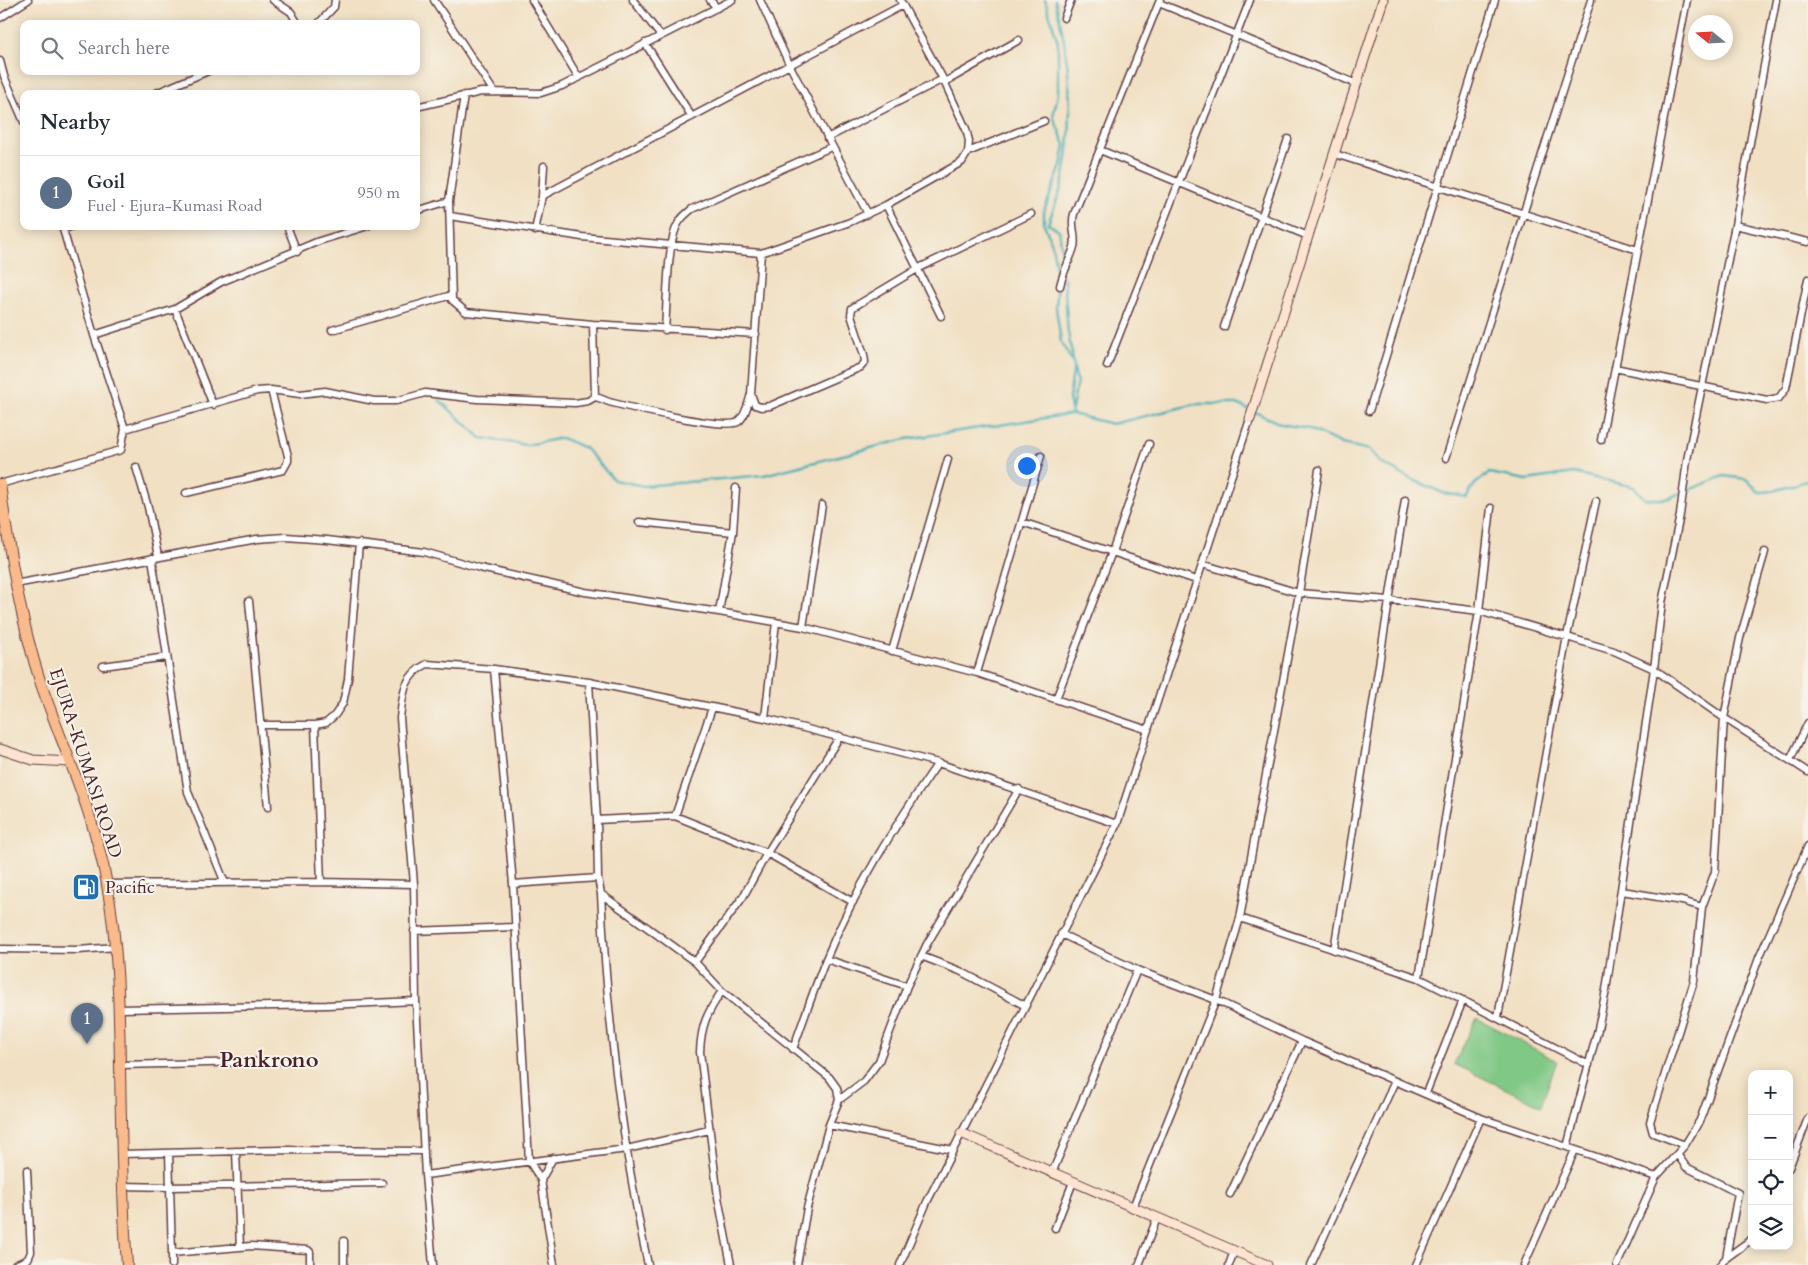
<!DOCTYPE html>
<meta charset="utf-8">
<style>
body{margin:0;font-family:Cardo,serif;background:#f6f6f7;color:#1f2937}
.controls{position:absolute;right:15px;bottom:15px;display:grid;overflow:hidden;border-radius:10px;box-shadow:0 2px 12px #0003}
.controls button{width:45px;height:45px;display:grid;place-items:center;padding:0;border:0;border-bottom:1px solid #e0e1e3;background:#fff;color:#1f2937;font:25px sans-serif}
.compass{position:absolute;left:1688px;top:15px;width:45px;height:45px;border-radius:50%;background:#fff;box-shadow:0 2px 12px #0003;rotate:288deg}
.you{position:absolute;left:1026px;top:465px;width:18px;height:18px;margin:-12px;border:4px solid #fff;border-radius:50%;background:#1a73e8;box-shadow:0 0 0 8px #1a73e833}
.badge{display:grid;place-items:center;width:32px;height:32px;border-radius:50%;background:#111827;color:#fff;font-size:16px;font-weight:700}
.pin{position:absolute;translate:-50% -41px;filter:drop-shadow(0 1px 2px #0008)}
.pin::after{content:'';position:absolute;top:26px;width:18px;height:15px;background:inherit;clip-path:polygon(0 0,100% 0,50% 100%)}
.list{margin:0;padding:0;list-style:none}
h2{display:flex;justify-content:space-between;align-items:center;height:65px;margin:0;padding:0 20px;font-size:21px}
h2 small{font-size:16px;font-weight:400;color:#747a83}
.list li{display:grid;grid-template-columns:32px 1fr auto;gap:15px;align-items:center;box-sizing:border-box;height:75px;padding:0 20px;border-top:1px solid #e0e1e3}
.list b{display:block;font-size:19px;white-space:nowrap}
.list p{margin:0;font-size:16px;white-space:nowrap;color:#747a83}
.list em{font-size:16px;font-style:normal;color:#747a83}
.icon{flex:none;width:28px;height:28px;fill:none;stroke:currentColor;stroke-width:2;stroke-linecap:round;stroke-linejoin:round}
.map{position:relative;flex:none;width:1808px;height:1265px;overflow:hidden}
.search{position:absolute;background:#fff;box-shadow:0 2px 12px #0003;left:20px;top:20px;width:400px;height:55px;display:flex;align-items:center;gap:12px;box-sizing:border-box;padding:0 18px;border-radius:10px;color:#747a83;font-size:19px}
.panel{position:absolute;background:#fff;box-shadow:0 2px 12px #0003;left:20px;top:90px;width:400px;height:140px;border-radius:10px}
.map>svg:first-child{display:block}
.green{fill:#7fc885;stroke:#647458}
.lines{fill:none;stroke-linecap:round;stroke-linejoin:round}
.stream{stroke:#39aab5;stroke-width:2.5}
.street-casing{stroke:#633c42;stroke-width:9}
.secondary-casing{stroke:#633c42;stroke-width:11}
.primary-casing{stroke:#633c42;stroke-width:12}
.street{stroke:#fff;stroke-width:6}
.secondary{stroke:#fde4d1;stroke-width:9}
.primary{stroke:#fabb8c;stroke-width:10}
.labels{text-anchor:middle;stroke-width:4;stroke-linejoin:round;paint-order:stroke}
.street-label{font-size:18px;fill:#4a1f2b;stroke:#f7f3e8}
.poi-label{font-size:18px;fill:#4a1f2b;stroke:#f7f3e8;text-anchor:start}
.district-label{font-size:22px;font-weight:bold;fill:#4a1f2b;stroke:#f7f3e8}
</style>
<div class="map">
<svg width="1808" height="1265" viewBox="0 0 1808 1265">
<rect width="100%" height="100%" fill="#f7f3e8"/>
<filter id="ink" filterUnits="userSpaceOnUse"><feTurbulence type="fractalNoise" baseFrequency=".02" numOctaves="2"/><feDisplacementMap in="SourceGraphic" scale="10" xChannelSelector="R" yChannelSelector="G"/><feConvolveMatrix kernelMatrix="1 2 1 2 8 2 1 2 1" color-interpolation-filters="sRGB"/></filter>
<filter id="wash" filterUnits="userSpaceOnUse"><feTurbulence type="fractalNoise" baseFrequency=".0096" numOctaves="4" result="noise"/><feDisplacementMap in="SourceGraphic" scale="20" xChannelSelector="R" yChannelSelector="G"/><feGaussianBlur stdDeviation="1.12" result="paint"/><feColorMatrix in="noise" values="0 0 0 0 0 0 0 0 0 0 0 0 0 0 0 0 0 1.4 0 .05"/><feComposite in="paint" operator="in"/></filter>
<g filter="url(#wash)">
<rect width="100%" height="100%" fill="#f1e0c3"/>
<path class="green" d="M1477 1018 1557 1061 1541 1106 1454 1064Z"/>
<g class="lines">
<path class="stream" d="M1045 0 1058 42V94L1053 116 1065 145 1061 166 1044 211V224L1052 244 1058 280 1056 308 1061 342 1074 365 1069 398 1072 414
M1055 0C1070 56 1075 119 1064 176 1061 192 1053 209 1048 224L1059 230 1064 266
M1064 279 1068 332 1073 360
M439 400 481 438 527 445 562 438 585 448 614 480 644 486 764 475 906 439 1072 414 1112 424 1196 404H1237L1250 410
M1072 410 1077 381 1074 368
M1255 412 1281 424 1309 429 1342 444 1370 450 1381 463 1411 479 1443 493 1466 497 1475 484 1489 473 1527 480 1574 473 1634 487 1645 499H1666L1724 476 1746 479 1759 492C1776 493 1791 484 1808 481"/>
</g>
</g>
<g filter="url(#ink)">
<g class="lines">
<g class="street-casing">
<path id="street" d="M273 0 291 12 298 24
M434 0 494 92
M532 0 579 78
M633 0 660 35
M710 0 717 8
M760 0 790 66 868 214
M1159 3 1357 84
M0 18 28 0
M1064 18 1071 0
M318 24 334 7 335 0
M645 43 692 117
M0 61 4 76 24 122
M945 82 1019 40
M154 94 208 71
M464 95 449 201 452 300 466 312 593 324 756 334
M416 107 481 92 541 93 562 86 732 0
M827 138 943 79
M1100 150 1308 236
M968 152 1044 121
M1335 154 1638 250
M542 196 903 5
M886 205 941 316
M416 211 449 201
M450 216 582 237 761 253 850 222 886 205 962 162 968 152 969 141 966 129 943 79 900 0
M1735 225 1808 242
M287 226 297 252
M64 229 73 226
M535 231 542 196 544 166
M1060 286C1063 272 1070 260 1074 247 1077 236 1070 226 1074 214L1160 0
M175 309 213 405
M593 324 595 397C602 398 606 402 613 403 632 408 725 430 738 422 746 416 748 403 751 394L761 253
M1224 327 1288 139
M332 330 452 295
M665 330C667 305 667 245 677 226 680 218 686 214 692 209L831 147
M94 335 175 309 221 282 319 241 368 226
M1107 366 1250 0
M1615 368 1767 400 1779 398 1786 388 1808 279
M751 394 755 405 761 407 770 406 861 367 865 362 864 355 851 315 852 308 919 268 1031 214
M1369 411 1495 0
M125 429 257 391 271 390 300 394 325 391 374 401H396L425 393 477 399 575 403 588 401 595 397
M1601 440 1687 0
M1446 458 1591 0
M136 467 148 507 158 556
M0 484 121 450 125 429 94 335 62 226
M186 493 283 470 288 461V456L271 390
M639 522 733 532
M1022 522 1196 580
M152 558 188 792 225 883
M1202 564 1299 593 1389 600 1479 611 1614 651 1654 669 1724 718 1808 772
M15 584 257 539 286 537 327 540 424 552 480 568 585 592 719 612 803 627 977 673 1148 730
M249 601 268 807
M719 612 733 532 736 488
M803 627 822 505
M892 651 948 459
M103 666 167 657
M494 669 513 884 529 1161 541 1180 554 1265
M977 673 1041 456
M589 682 597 820 598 878 601 894 695 962 722 991 829 1077 837 1088 839 1100 829 1125 807 1208 797 1265
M1056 699 1112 552 1149 444
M765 718 776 622
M260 725H315L326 723 335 715 343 703 348 679 359 543
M315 725 321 882
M1790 760 1808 723
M675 816 712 708
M597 820 675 816 767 853 853 902
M107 884 321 882 414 884
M513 884 598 878
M1622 891 1682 901 1702 907 1715 872 1724 718 1740 638 1765 552
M601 894C607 1018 622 1144 648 1265
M1240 918 1419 978 1589 1065
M414 931 514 927
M1061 934 1137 970 1216 1000 1302 1041 1481 1118 1656 1177
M0 949 79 950 115 947
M1334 950 1405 500
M921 956 960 971 1024 1005
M826 959 907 986
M695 962 743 897 767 853 840 736
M1419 978 1479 611 1491 508
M722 991C707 1013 701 1025 700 1052L718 1197 731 1265
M120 1009 327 1005 416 1001
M1498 1017 1567 636 1596 501
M793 1049C804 1019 814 989 826 959 855 889 895 825 938 763
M120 1065 290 1061
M1426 1093 1463 1000
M839 1100 864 1081 879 1061 907 986 927 944 1019 789
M829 1125 953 1150
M1685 1145 1653 1133 1650 1122 1694 981 1702 907
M1567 1147 1598 1029 1606 990 1654 669 1662 603 1680 515 1687 460 1735 225 1776 0
M236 1151 240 1247
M169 1153 172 1253
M122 1154 281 1150 424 1151
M1677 1154 1686 1167 1738 1193 1726 1258
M1789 1168 1808 1118
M1052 1173 1137 970
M425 1175 627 1149 709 1130
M541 1180 553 1158
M122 1186 170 1187 382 1183
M1230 1194 1302 1041
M1133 1207 1216 1000 1240 918 1299 593 1319 470
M1055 1228 1073 1182
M15 1265 28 1259 31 1252 27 1170
M172 1265V1253L251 1246 308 1250 310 1252V1265
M344 1265V1241
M433 1265 425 1175 416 1001 414 884 400 718C403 694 403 676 427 664L494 669 589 682 765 718 938 763 1117 824
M900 1265 927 1202 1117 824 1250 419
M1139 1265 1157 1218
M1229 1265 1234 1251
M1311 1265 1395 1081
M1416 1265 1481 1118
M1524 1265 1575 1150
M1617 1265 1656 1177 1685 1145 1700 1120 1759 958 1808 846
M1720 1265 1726 1258 1752 1239"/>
</g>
<g class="secondary-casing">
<path id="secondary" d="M1250 419 1383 0
M0 749 33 760 70 762
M961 1133 1267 1265"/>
</g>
<g class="primary-casing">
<path id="primary" d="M0 484C9 551 20 619 41 684 64 750 95 815 107 885 118 945 119 1005 120 1065 121 1132 122 1198 127 1265"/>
</g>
<use href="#street" class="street"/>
<use href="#secondary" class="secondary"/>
<use href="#primary" class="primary"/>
</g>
</g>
<defs>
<g id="fuel-square" transform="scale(1.4375)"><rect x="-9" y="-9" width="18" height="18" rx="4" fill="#1f6fb2" stroke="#f7f3e8"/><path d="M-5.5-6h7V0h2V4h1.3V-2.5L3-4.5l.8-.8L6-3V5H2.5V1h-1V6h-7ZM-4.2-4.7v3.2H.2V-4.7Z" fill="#fff"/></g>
</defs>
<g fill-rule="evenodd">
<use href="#fuel-square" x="86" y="887"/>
</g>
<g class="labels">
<g class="street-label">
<text transform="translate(86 763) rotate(72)" y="6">EJURA-KUMASI ROAD</text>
</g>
<g class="poi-label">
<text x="105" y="893">Pacific</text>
</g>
<g class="district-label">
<text x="269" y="1067">Pankrono</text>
</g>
</g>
</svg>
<div class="controls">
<button>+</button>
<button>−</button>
<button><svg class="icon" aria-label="locate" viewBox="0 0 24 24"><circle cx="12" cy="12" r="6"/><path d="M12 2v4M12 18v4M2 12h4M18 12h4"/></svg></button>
<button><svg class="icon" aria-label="layers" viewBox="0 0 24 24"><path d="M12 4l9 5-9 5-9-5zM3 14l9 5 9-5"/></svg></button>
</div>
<svg class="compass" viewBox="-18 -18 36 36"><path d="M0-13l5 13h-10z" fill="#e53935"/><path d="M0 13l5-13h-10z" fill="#747a83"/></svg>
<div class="you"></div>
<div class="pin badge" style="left:87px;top:1044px;background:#5c6f8a">1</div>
<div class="search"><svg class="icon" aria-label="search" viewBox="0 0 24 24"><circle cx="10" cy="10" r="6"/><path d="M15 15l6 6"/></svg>Search here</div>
<section class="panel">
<h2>Nearby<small></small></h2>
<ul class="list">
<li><span class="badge" style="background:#5c6f8a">1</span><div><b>Goil</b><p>Fuel · Ejura-Kumasi Road</p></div><em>950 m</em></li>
</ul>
</section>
</div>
